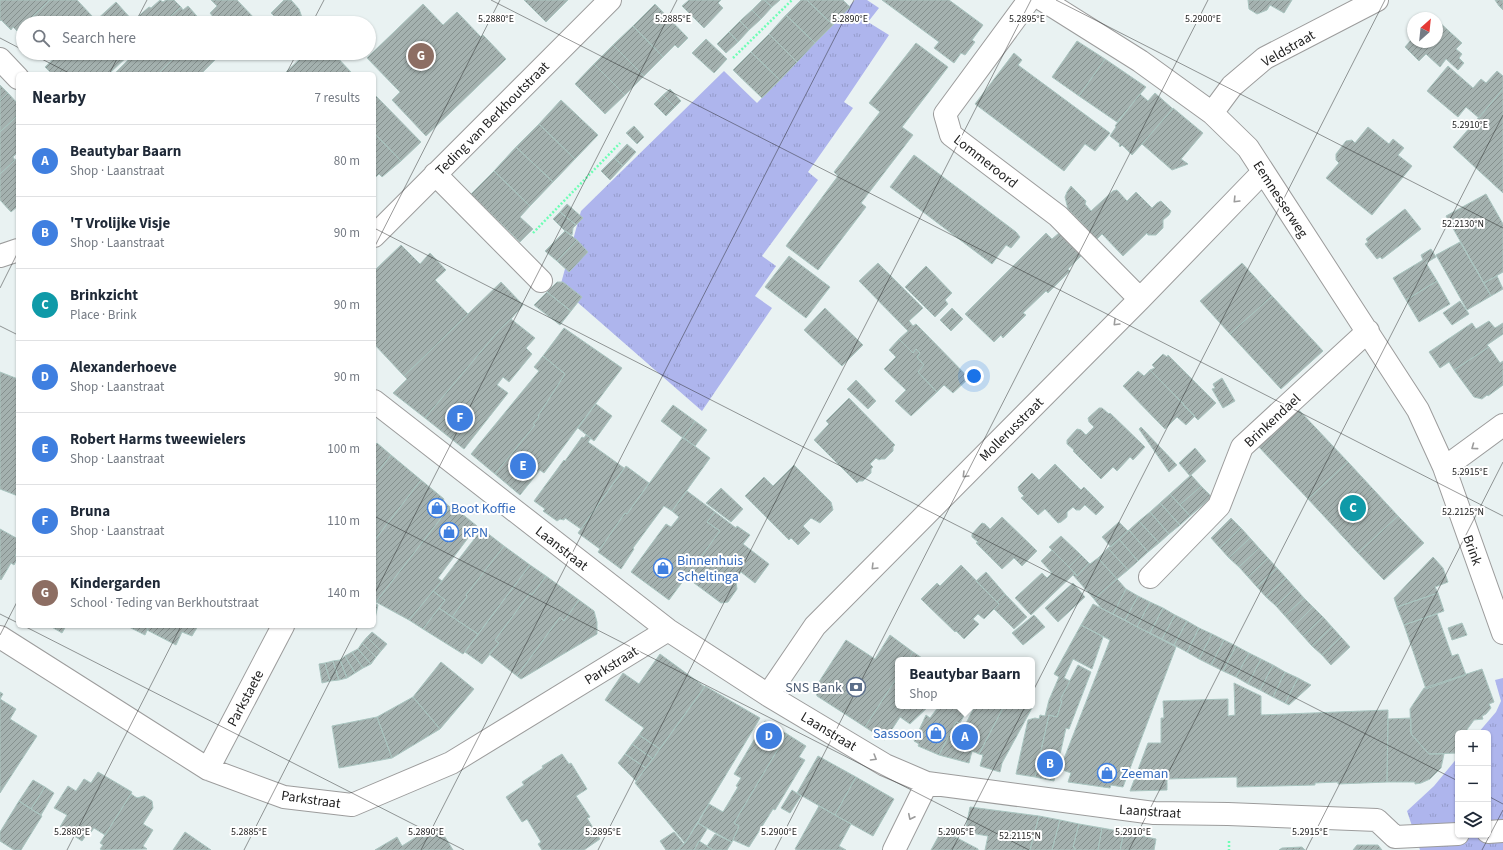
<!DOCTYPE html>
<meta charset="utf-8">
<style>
body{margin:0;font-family:"Source Sans 3",sans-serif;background:#f6f6f7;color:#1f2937}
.controls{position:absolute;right:12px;bottom:12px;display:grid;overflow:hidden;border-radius:6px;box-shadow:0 1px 3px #0004}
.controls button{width:36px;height:36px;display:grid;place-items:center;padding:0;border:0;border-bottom:1px solid #e0e1e3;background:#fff;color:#1f2937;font:20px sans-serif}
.compass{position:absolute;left:1407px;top:12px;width:36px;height:36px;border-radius:50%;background:#fff;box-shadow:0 1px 3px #0004;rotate:27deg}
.you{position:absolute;left:974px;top:376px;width:14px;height:14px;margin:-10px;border:3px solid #fff;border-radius:50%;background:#1a73e8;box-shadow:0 0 0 6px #1a73e833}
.badge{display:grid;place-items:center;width:26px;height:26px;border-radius:50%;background:#ea580c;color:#fff;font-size:13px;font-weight:700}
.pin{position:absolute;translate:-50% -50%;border:2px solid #fff;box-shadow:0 1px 4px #0006}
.popup{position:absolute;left:895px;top:657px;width:140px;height:52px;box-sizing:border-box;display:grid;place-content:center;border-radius:6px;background:#fff;filter:drop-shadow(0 1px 3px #0005);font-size:13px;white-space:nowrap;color:#747a83}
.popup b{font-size:15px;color:#1f2937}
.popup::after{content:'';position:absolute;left:50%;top:100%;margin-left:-8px;border:8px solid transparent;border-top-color:#fff}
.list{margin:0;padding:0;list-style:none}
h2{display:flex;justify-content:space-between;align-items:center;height:52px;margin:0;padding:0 16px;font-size:17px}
h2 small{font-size:13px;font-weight:400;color:#747a83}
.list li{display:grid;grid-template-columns:26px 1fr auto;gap:12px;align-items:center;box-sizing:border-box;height:72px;padding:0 16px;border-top:1px solid #e0e1e3}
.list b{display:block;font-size:15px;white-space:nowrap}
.list p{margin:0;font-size:13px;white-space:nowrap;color:#747a83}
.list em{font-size:13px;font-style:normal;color:#747a83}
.icon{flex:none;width:22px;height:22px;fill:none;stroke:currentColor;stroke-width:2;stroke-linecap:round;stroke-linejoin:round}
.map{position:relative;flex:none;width:1503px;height:850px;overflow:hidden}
.search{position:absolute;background:#fff;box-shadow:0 1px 3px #0004;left:16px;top:16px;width:360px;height:44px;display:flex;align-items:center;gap:10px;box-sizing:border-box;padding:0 14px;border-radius:22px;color:#747a83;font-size:15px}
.panel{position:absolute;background:#fff;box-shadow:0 1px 3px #0004;left:16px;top:72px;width:360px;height:556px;border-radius:6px}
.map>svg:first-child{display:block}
.grass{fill:url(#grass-tufts)}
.building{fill:url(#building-hatch);stroke:#aac5c0}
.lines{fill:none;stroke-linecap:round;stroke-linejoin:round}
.minor-casing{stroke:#9c9c9c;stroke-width:24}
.path{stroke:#6efeb5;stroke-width:2.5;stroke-dasharray:2 2;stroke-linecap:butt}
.minor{stroke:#fff;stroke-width:22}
.oneway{stroke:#9c9c9c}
.ticks{fill:none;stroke:#222;stroke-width:1;stroke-opacity:0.45}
.labels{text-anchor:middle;stroke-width:4;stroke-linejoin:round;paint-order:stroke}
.street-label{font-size:14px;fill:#222;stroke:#fff}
.shop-label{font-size:14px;fill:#366cbe;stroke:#fff;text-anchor:start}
.service-label{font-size:14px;fill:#4e5e75;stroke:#fff;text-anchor:end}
.ticks-label{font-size:10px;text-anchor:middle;fill:#222;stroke:#fff;stroke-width:4;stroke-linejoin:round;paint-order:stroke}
</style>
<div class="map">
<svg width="1503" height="850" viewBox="0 0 1503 850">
<defs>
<pattern id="grass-tufts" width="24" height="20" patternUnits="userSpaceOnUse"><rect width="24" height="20" fill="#aeb5ed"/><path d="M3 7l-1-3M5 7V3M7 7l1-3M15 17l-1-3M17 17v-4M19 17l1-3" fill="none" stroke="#959bcb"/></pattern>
<pattern id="building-hatch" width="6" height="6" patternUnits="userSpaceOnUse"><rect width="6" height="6" fill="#a4b1af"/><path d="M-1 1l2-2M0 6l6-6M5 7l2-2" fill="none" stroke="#85908e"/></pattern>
</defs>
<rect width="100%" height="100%" fill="#e9f2f2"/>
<path class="grass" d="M855 0H867L879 8 868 22 889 35 844 102 853 108 808 172 818 180 762 256 776 266 755 296 772 308 702 411 560 287 581 211 724 71 757 103Z
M1503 678V850H1420L1407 811 1434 786 1458 757V835H1488V733H1478L1496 712 1501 701 1495 680Z"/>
<path class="building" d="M0 0H50L26 23H23V25L17 31 13 27 11 30 1 20 0 21Z
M50 0H77L93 17 86 23H36L32 19 28 23H26Z
M160 0 163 2 166 0H174L181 7 163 23H93L116 2 133 21 149 7 151 8Z
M211 0H237L256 20 253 23H209L214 18 210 13 217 6Z
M284 0H291L299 9 304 23H281L271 13Z
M524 0H568L546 22Z
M689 0H721L718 3 723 8 704 28 682 6Z
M762 0H764L772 7 761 19 752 10Z
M764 0H780L772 7Z
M801 0H807L833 25 815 43 786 15Z
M807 0H843L850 7 833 25Z
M882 0H949L983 25 972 40 975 42 965 55 961 53 954 63 934 48 939 42Z
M1248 0H1292L1284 13 1270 5 1267 10 1257 14 1249 9Z
M1495 0H1503V10L1499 6Z
M423 4 443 25 457 12 481 37 483 35 506 59 426 136 392 100 400 92 367 58Z
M655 4 688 38 678 48 675 45 663 57 633 26Z
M188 6 203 23H163L181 7 183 10Z
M752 10 761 19 749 30 740 21Z
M786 15 815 43 797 62 769 34Z
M1437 20 1462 43 1456 49 1462 54 1459 58 1464 63 1458 70 1446 59 1440 67 1426 54 1419 61 1405 47 1411 40 1408 32 1413 27V42H1437Z
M740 21 749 30 738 42 729 32Z
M633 26 663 57 644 76 613 45Z
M729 32 738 42 726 53 717 44Z
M769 34 797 62 780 80 751 52Z
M706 39 727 59 714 73 692 53Z
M1077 41 1105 59 1079 96 1052 77Z
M916 43 948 67 902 127 913 135 861 203 866 207 818 270 786 246 838 176 834 172 880 112 869 103Z
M613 45 644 76 625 95 594 64Z
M751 52 780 80 762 98 733 70Z
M60 53H131L109 74H52L45 67Z
M131 53H179L158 74H114L129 59 127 57Z
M179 53H222L201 74H158Z
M306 53H333L351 72 349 74H284Z
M1014 53 1022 60 1018 65 1110 133 1095 151 1085 144 1064 171 975 104Z
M1105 59 1146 87 1117 122 1079 96Z
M594 64 625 95 605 114 575 84Z
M1448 66 1473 88 1481 79 1486 83 1497 71 1503 76V89L1479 118 1466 107 1458 117 1427 91Z
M0 85 8 93 0 101Z
M670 89 681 101 675 107 663 95Z
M1503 89V193L1453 147Z
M8 93 18 104V115L0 132V101Z
M1155 93 1173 109 1132 155 1122 145 1120 147 1119 145 1120 144 1110 136 1116 127 1115 126 1140 94 1148 101Z
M374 94 421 142 401 161 374 133Z
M663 95 675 107 666 116 654 104Z
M561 100 598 135 575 159 539 124Z
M1173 108 1203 133 1181 159 1188 164 1172 170 1142 144Z
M18 115V152L13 157 15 160 0 174V132Z
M539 124 575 159 553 182 516 147Z
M634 126 644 137 637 144 626 133Z
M1368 127 1389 144 1393 139 1404 148 1398 155 1412 166 1372 215 1326 178 1339 163 1336 160V154L1346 141 1352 140 1355 143Z
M374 133 401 161 382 177 379 174 374 179Z
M627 144 636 152 623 166 614 158Z
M516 147 553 182 530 206 494 171Z
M914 155 1016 232 1020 237 1011 248 1006 245 992 264 890 187Z
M18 157V206L11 212 0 200V174Z
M614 158 623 166 610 180 601 171Z
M494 171 530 206 520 217 533 229 520 242 471 194Z
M1071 186 1086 201 1085 204 1091 211 1113 191 1117 190 1127 201 1136 192 1152 208 1157 203 1161 201 1171 211 1169 215 1163 220V228L1156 235H1148L1147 233 1123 256 1102 234 1097 239 1068 209 1065 197 1067 192Z
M1486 194 1503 224V272L1484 283 1446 216Z
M567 204 583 218 576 225 560 212Z
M1405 209 1421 229 1382 259 1380 257 1377 259 1365 244 1368 242 1366 239Z
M560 212 576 225 573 228 572 235 565 231 553 219Z
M565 231 577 240 557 261 545 251Z
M1046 233 1052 239 1059 233 1082 255 1068 269 1070 271 1048 293 1046 291 1023 313 1026 315 1003 338 1001 335 994 342 965 314Z
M577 240 588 252 569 272 557 261Z
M1460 242 1491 296 1467 310 1436 255Z
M401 245 420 264 430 253 446 270 435 280 468 314 404 376 374 344V271Z
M1431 249 1436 257 1426 263 1437 281 1406 300 1393 278 1423 260 1421 255Z
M789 256 830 287 806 318 765 287Z
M878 263 923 308 909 321 913 326 916 324 969 378 953 393 944 385 937 392 918 372 924 365 917 357 920 353 916 349 913 353 899 339 908 331 859 281Z
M1242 263 1272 296 1230 334 1200 301Z
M926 266 952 293 945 300 948 304 935 317 905 287Z
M1497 276 1503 289 1491 296 1484 283Z
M1437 281 1450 304 1419 322 1406 300Z
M501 282 523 305 511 319 500 329 425 418 393 393 407 379 404 376Z
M557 282H563L582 297 571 311 547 292Z
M547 292 571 311 560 325 534 305Z
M1272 296 1323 351 1281 389 1230 334Z
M1460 301 1469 314 1452 325 1443 313Z
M825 308 863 345 842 366 804 330Z
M952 308 963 319 951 331 940 320Z
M511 319 535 338 526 348 532 354 509 382 503 377 497 385 508 393 464 449 425 418 500 329Z
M1489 321 1495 328 1503 323V334L1487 345 1489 347 1454 370 1449 362 1440 368 1429 352 1472 323 1476 329Z
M564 328 622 368 544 473 540 470 520 495 495 474 535 425 533 424 539 417 538 416 565 374 543 356Z
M899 339 913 353 916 349 920 353 917 357 924 365 918 372 937 392 911 416 895 401 906 390 884 369 896 357 889 350Z
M1489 347 1500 363 1503 361V385L1488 396 1487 395 1482 399 1474 397 1454 370Z
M1163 354 1167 357 1168 355 1216 403 1198 420 1183 405 1184 404 1150 370 1155 368 1152 365Z
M543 356 565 374 538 416 539 417 533 424 535 425 495 474 471 454 539 371 534 367Z
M1150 370 1195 416 1186 425 1177 417 1165 429 1123 386 1138 371 1144 376Z
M0 372 18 379V496L0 489Z
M1222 378 1235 401 1223 408 1212 389 1215 388 1213 384Z
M856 380 876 401 868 409 847 389Z
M849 398 895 445 893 447V451L885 459H881L879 460 876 458 870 464 873 467 871 469V473L863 481H859L857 483 814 440 829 424 826 421Z
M596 404 612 416 594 441 578 428Z
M673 405 695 421 683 438 661 421Z
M1099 408H1102L1109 414 1110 413 1145 447 1133 460 1130 457 1117 471 1113 467 1101 479 1073 451 1074 450 1067 444V440L1077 429 1081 430 1086 435 1094 427 1089 422 1088 418Z
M1297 408 1348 462 1308 499 1257 445Z
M695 421 707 430 695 446 683 438Z
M1141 427 1177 465 1169 472 1139 429Z
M586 435 591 438 588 442 624 468 581 529 565 518 564 520 560 519 557 521 543 511 545 509 534 501 564 460 565 461 582 437 584 438Z
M683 437 710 458 672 511 664 506 633 548 634 549 621 569 598 552 625 513 627 514Z
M377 443 391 455 374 477V446Z
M1195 448 1206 461 1190 476 1179 463Z
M391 455 421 480 374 541V477Z
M1348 462 1398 516 1358 553 1308 499Z
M1055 464 1081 490 1084 487 1104 507 1096 515 1085 505 1080 510H1076L1073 507 1067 512V517L1061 522 1058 523 1045 509 1038 515 1021 498 1024 496 1019 491 1018 487 1032 473 1039 480Z
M794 465 831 502 833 510 820 523 811 518 803 526 810 533 798 545 791 538 789 540 745 496 764 477 773 486Z
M626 466 649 483 627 514 625 513 600 549 578 533Z
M1191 475 1201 486 1180 505 1170 494Z
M421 480 444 499 443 501 450 507 375 603H374V568L375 566H374V541Z
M1201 486 1212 497 1190 516 1180 505Z
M721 488 743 509 731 522 706 503Z
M687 491 715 512 707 522 720 531 669 600 631 572 666 524 671 527 679 517 672 511Z
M1170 494 1190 516 1180 525 1160 503Z
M1160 503 1180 525 1169 534 1150 512Z
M451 505 477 526 438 578 442 581 409 620 376 602Z
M715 512 736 528 737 526 750 535 743 544 769 564 755 583 741 572 734 581 736 582 737 589 728 602 721 603 686 577 720 531 707 522Z
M1150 512 1169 534 1159 543 1139 521Z
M1398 516 1424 543 1384 580 1358 553Z
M1002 517 1037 551 1022 566 1014 558 1002 569 976 543 978 542 972 537V534L982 523 985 524 990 529Z
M1231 518 1241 528 1220 548 1211 538Z
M1139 521 1159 543 1148 552 1129 530Z
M1119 522 1128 531 1111 547 1102 537Z
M1241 528 1250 538 1229 558 1220 548Z
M0 529 18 539V550L15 556 18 557 14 565 11 563 1 580 0 579Z
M482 529 504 546 466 595 467 597 452 617 439 608 445 600 433 591 442 581Z
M1129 530 1148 552 1138 561 1119 539Z
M1061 536 1081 555 1069 567 1049 547Z
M1250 538 1259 548 1239 567 1229 558Z
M1119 539 1138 561 1128 570 1108 548Z
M504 546 530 565 478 634 452 617 467 597 466 595Z
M1108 548 1128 570 1117 579 1098 558Z
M1259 548 1268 558 1248 577 1239 567Z
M1052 550 1075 573 1031 615 1015 598 1042 573 1047 578 1052 573 1041 561Z
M1081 555 1089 563 1077 576 1069 567Z
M1433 557 1443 568 1448 582 1435 587 1438 593 1397 607 1394 598Z
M1098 558 1117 579 1094 599 1073 575 1075 573 1077 576 1089 563 1090 564Z
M1268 558 1277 568 1257 587 1248 577Z
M530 565 546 576 532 595 530 593 495 640 499 643 482 664 465 652Z
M961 565 999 604 984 619 978 614 973 619 979 624 964 639 956 631 955 632 921 599 937 583 940 586Z
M1277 568 1286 578 1266 597 1257 587Z
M986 572 1005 594 997 602 976 581Z
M546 576 579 600 564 621 560 617 517 676 489 654 499 643 495 640 530 593 532 595Z
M1286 578 1295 588 1276 606 1266 597Z
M1117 579 1126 589 1113 614 1101 608 1094 599Z
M1073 583 1085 597 1058 622 1045 608Z
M1295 588 1304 598 1285 616 1276 606Z
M1126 589 1138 596 1125 620 1113 614Z
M433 591 445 600 423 629 409 620Z
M1438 593 1444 611 1404 625 1397 607Z
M1005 594 1027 617 1014 629 994 609 999 604 997 602Z
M1138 596 1150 602 1137 627 1125 620Z
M1304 598 1313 607 1294 626 1285 616Z
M579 600 594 611 597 622V634L521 679 517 676 560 617 564 621Z
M1150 602 1163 608 1150 633 1137 627Z
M374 603 378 605 374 623Z
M1093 604 1176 647 1123 787 1111 785 1110 788 1068 782 1071 773 1060 769 1110 640 1081 625Z
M1313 607 1323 617 1303 636 1294 626Z
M439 608 478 634 463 654 423 629Z
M1163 608 1175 615 1162 639 1150 633Z
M1437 614 1452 656 1458 654 1466 675 1426 689 1404 625Z
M1034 615 1045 627 1023 645 1012 633Z
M1175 615 1187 621 1174 645 1162 639Z
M1323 617 1332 627 1312 646 1303 636Z
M1187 621 1199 628 1187 652 1174 645Z
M1462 623 1467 635 1452 640 1448 628Z
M1081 625 1103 637 1092 669 1073 659 1064 678 1070 681 1060 700 1062 701 1057 717 1049 715 1035 777 1016 774 1028 720 1035 718 1039 719 1040 715 1045 716 1049 700 1059 677 1054 674Z
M50 626H66L62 633Z
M127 626H149L145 635Z
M149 626H198L192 636 182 632 176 645 147 630Z
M1332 627 1341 637 1322 655 1312 646Z
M1199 628 1212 634 1199 659 1187 652Z
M372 632 387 644 381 651 367 637Z
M1212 634 1224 640 1211 665 1199 659Z
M890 635 913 652 908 660H898V676L865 727 817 696 815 688 846 640 875 659Z
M367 637 381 651 376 657 362 643Z
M1341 637 1350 647 1331 665 1322 655Z
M1224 640 1236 646 1223 671 1211 665Z
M362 643 376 657 371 664 358 649Z
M1236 646 1249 653 1236 677 1223 671Z
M358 649 371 664 363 668 352 652Z
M352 652 363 668 355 673 345 656Z
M913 652 925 660H908Z
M1249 653 1261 659 1248 684 1236 677Z
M660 654 705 687 660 749 639 735 644 728 605 700 623 673 639 684Z
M345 656 355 673 347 678 340 660Z
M1261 659 1273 665 1260 690 1248 684Z
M340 660 347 678 339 680 333 661Z
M333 661 339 680 330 681 325 663Z
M441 662 474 689 440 729 413 697Z
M325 663 330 681 322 683 319 664Z
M1078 665 1091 672 1069 729 1066 728 1054 781 1035 777 1049 715 1057 717 1062 701 1060 700Z
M1273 665 1285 672 1273 697 1260 690Z
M1482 669 1494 702 1489 704 1491 708 1486 714 1482 716 1483 719 1474 720 1466 731 1469 733H1458V753L1429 754 1411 734 1410 709 1424 688Z
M1285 672 1298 678 1285 703 1273 697Z
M898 676V706H929L910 724 900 717 885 740 865 727Z
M1298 678 1311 685 1289 705 1285 703Z
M1234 683 1261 696V715L1388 710 1387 782 1338 784V782L1315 783V785L1237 787V777L1167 779V790L1130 791 1148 743H1161V718H1164L1163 701 1228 699V716L1235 715Z
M705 686 760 718 685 843 635 783Z
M0 692 3 694 0 699 16 709 10 719 37 736 0 793Z
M413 697 440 729 392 758 377 717Z
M939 706H969L960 723 956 722 939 755 918 746 919 744 914 741 926 715 930 718Z
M975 706H1004L979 754 972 751 969 763 939 755 956 722 960 723 958 727 963 729Z
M1004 706H1029L1032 708 1002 763 1000 772 980 766 983 755 979 754Z
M377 717 392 758 339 768 332 726Z
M1411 718V734L1429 754H1444L1441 768 1430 779 1421 783 1415 784V782H1387L1388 719Z
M765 721 787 734 734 823 739 826 732 842 698 823 709 804 723 812 738 787 736 786 741 778 734 774Z
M787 734 806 746 799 757 805 760 775 810 773 809 749 847 733 840 739 826 734 823Z
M639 735 660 749 653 759 632 744Z
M632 744 653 759 646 768 625 754Z
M562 754 569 764 571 763 587 789 576 796 590 817 587 818 600 839 584 850H542L538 844 541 842 527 819 522 822 506 797 524 785 522 782 543 768 542 766Z
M625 754 646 768 636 781 618 763Z
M818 756 856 777 835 815 797 793Z
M98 772 132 792 105 835 94 828 91 832 89 831 82 841 60 827 67 815 54 808 68 786 76 791 84 779 91 783Z
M856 777 894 799 873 836 835 815Z
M33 780 45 787 31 809 19 801Z
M45 787 54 793 41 815 31 809Z
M792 790 801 796 790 813 781 808Z
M131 794 137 798 144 796 152 801 153 808 143 824 153 830 143 846 147 849 102 850 100 849 103 845 100 843Z
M19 801 42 816 21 850H14L0 841V832Z
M819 806 851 824 839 846 846 850H797L795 849Z
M970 807 1039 816 1030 850H985L988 836 965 832Z
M1039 816 1060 820 1052 850H1030Z
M1060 820 1079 824 1073 847 1075 848V850H1052Z
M698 823 707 829 694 850H677L685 843Z
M1079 824 1102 828 1098 850H1075V848L1073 847Z
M1102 828 1124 832 1120 850H1098Z
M440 829 453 850H375L397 837 402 846 421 834 424 838Z
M942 830 978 849V850H931Z
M185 832 211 850H173Z
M674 832 684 844 677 850H666L660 841Z
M1124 832 1156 839 1154 850H1120Z
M715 834 732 842 727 850H713L707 846Z
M699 841 707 846 713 850H694Z
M1357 845H1378L1382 850H1353Z
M1302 847 1305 850H1279L1282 848Z"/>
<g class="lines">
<g class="minor-casing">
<path id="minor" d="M1029 0 945 114 951 135 1058 216 1140 299
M1043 0 1140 61 1212 113 1248 148 1418 410 1444 467 1503 633
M0 59 18 78
M1212 113 1232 86 1265 58 1377 0
M435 174 541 281
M374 236 610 0
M0 256 18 250
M374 401 668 630 768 695 885 765 927 783 1154 813 1228 814 1377 820 1395 837 1458 834
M1444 467 1451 463 1503 425
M1150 577 1219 506 1242 447 1368 331
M0 637 208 769 284 797 352 805 451 763 668 630
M768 695 815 626 1140 299 1263 172
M208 769 283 626
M1488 832 1503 831
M894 850 927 783"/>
</g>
<path class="path" d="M733 58 792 0
M533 233 620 143
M1229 841V850"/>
<use href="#minor" class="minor"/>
</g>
<defs><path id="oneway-chevron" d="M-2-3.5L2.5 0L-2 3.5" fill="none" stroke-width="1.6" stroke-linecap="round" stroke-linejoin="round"/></defs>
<g class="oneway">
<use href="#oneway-chevron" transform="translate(1236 200) rotate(134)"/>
<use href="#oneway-chevron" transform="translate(1116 323) rotate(135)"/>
<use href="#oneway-chevron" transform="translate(1474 447) rotate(144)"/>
<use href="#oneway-chevron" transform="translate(965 475) rotate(135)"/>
<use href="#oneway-chevron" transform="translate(874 567) rotate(135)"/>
<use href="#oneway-chevron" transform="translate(874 758) rotate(31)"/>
<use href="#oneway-chevron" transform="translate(911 817) rotate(116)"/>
</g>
<path class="ticks" d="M491 0 1503 516M1056 0 1503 228M135 23 147 0M312 23 324 0M0 38 23 50M30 53 71 74M109 74 120 53M286 74 297 53M374 228 1458 781M374 248 500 0M0 288 18 252M0 326 18 335M374 516 1029 850M374 595 677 0M0 614 18 623M24 626 464 850M0 635 18 600M1488 796 1503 804M67 850 181 626M244 850 358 626M421 850 854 0M598 850 1031 0M775 850 1208 0M952 850 1385 0M1129 850 1503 115M1306 850 1503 462M1482 850 1503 810"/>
<defs>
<g id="shop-ring" transform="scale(1)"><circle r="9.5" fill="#fff" stroke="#3f7fe0" stroke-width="1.5"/><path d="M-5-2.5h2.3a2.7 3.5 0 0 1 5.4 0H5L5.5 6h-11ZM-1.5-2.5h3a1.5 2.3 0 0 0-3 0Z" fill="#3f7fe0"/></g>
<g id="bank-ring" transform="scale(1)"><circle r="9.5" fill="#fff" stroke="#5c6f8a" stroke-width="1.5"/><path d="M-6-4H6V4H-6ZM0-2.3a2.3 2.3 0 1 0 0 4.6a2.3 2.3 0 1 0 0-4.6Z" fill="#5c6f8a"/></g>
</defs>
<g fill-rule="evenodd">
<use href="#shop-ring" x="437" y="508"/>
<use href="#shop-ring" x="449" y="532"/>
<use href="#shop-ring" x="663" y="568"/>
<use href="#bank-ring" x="856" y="687"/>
<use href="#shop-ring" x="936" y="733"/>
<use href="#shop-ring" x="1107" y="773"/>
</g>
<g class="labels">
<g class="street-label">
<text transform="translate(1288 48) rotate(-30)" y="5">Veldstraat</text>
<text transform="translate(492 118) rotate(-45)" y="5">Teding van Berkhoutstraat</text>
<text transform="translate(986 161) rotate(38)" y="5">Lommeroord</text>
<text transform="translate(1281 199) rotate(57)" y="5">Eemnesserweg</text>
<text transform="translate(1272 420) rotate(-43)" y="5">Brinkendael</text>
<text transform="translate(1011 429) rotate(-45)" y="5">Mollerusstraat</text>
<text transform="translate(562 548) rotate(38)" y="5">Laanstraat</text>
<text transform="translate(1473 550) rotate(70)" y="5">Brink</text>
<text transform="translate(611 665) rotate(-32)" y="5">Parkstraat</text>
<text transform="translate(245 698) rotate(-62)" y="5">Parkstaete</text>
<text transform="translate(829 731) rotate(31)" y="5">Laanstraat</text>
<text transform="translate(311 799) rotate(8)" y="5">Parkstraat</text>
<text transform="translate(1150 811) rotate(4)" y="5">Laanstraat</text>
</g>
<g class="shop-label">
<text x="451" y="513">Boot Koffie</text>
<text x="463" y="537">KPN</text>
<text x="677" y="565">Binnenhuis<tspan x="677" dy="16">Scheltinga</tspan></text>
<text x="922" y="738" text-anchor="end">Sassoon</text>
<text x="1121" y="778">Zeeman</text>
</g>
<g class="service-label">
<text x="842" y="692">SNS Bank</text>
</g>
</g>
<g class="ticks-label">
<text x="496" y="22">5.2880°E</text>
<text x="673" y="22">5.2885°E</text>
<text x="850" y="22">5.2890°E</text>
<text x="1027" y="22">5.2895°E</text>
<text x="1203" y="22">5.2900°E</text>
<text x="1470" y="128">5.2910°E</text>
<text x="1463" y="227">52.2130°N</text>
<text x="1470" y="475">5.2915°E</text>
<text x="1463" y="515">52.2125°N</text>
<text x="72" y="835">5.2880°E</text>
<text x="249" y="835">5.2885°E</text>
<text x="426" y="835">5.2890°E</text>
<text x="603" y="835">5.2895°E</text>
<text x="779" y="835">5.2900°E</text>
<text x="956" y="835">5.2905°E</text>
<text x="1133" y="835">5.2910°E</text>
<text x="1310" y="835">5.2915°E</text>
<text x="1020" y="839">52.2115°N</text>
</g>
</svg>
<div class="controls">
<button>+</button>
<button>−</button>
<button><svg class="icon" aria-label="layers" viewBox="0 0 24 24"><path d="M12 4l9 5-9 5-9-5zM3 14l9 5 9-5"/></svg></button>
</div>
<svg class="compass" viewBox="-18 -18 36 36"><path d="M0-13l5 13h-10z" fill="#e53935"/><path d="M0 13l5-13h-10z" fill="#747a83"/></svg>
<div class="you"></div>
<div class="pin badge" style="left:965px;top:737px;background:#3f7fe0">A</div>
<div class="popup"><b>Beautybar Baarn</b>Shop</div>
<div class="pin badge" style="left:1050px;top:764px;background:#3f7fe0">B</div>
<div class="pin badge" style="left:1353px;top:508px;background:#0f9aa8">C</div>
<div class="pin badge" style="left:769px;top:736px;background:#3f7fe0">D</div>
<div class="pin badge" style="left:523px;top:466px;background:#3f7fe0">E</div>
<div class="pin badge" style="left:460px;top:418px;background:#3f7fe0">F</div>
<div class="pin badge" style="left:421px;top:56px;background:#8d6e63">G</div>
<div class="search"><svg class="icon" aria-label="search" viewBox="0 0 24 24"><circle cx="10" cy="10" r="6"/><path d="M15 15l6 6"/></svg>Search here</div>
<section class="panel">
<h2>Nearby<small>7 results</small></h2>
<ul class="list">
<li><span class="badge" style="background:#3f7fe0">A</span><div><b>Beautybar Baarn</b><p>Shop · Laanstraat</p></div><em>80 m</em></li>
<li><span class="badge" style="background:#3f7fe0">B</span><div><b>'T Vrolijke Visje</b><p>Shop · Laanstraat</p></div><em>90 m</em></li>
<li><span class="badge" style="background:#0f9aa8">C</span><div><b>Brinkzicht</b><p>Place · Brink</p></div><em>90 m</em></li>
<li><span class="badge" style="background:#3f7fe0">D</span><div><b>Alexanderhoeve</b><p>Shop · Laanstraat</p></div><em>90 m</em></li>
<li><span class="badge" style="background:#3f7fe0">E</span><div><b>Robert Harms tweewielers</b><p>Shop · Laanstraat</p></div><em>100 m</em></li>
<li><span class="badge" style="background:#3f7fe0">F</span><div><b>Bruna</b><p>Shop · Laanstraat</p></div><em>110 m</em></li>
<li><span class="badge" style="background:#8d6e63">G</span><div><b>Kindergarden</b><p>School · Teding van Berkhoutstraat</p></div><em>140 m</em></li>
</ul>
</section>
</div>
